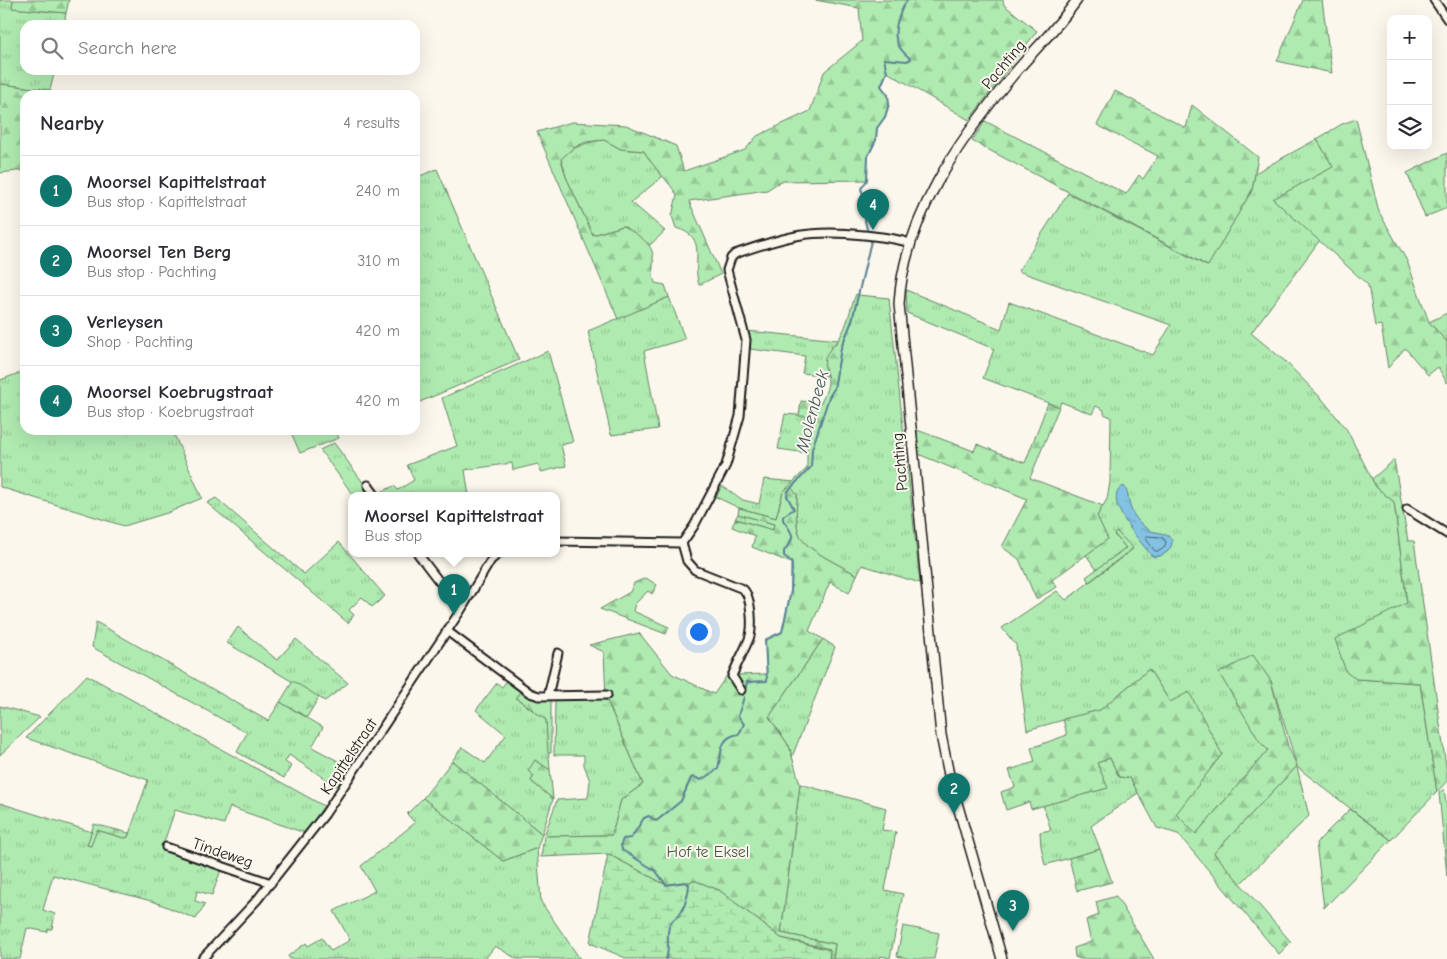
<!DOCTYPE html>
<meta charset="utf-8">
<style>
body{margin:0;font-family:"Comic Neue",sans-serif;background:#f2f2f3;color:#2b2b33}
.controls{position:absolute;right:15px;top:15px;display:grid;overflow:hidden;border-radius:10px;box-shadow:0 5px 20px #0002}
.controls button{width:45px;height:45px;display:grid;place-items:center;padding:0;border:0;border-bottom:1px solid #e1e1e2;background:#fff;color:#2b2b33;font:25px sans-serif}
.you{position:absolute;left:698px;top:631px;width:18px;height:18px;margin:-12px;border:4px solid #fff;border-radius:50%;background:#1a73e8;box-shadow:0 0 0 8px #1a73e833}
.badge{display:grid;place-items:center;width:32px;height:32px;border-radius:50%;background:#0f766e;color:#fff;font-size:16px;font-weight:700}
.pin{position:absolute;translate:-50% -41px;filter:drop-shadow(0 1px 2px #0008)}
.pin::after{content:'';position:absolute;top:26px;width:18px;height:15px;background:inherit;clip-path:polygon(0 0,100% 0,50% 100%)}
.popup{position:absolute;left:348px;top:492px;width:212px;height:65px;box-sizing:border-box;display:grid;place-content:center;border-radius:10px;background:#fff;filter:drop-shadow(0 1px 4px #0005);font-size:16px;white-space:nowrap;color:#7c7c81}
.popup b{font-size:19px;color:#2b2b33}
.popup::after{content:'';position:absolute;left:50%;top:100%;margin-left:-10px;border:10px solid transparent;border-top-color:#fff}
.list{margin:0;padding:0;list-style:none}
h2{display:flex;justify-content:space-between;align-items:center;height:65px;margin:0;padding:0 20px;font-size:21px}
h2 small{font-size:16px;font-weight:400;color:#7c7c81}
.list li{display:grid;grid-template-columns:32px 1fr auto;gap:15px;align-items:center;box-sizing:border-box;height:70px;padding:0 20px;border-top:1px solid #e1e1e2}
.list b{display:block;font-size:19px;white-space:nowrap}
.list p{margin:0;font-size:16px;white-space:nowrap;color:#7c7c81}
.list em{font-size:16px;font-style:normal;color:#7c7c81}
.icon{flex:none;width:28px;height:28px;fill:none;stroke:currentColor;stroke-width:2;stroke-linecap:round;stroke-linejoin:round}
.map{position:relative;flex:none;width:1447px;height:959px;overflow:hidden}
.search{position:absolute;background:#fff;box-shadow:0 5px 20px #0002;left:20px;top:20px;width:400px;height:55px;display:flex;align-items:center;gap:12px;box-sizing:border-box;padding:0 18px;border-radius:15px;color:#7c7c81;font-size:19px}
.panel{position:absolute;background:#fff;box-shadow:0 5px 20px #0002;left:20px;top:90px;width:400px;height:345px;border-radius:15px}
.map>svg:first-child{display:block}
.grass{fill:url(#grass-tufts);stroke:#668366}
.forest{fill:url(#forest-firs);stroke:#668366}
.wetland{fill:url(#wetland-marsh);stroke:#668366}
.garden{fill:#afeab0;stroke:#668366}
.water{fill:url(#water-ripples);stroke:#5a8094}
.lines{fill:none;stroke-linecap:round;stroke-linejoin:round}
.shore{stroke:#465e6c;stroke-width:1}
.stream{stroke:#5a8094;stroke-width:2}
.minor-casing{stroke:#1c1c1c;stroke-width:11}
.major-casing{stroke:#1c1c1c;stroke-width:12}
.minor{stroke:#fbf7ec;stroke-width:7}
.major{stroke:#fbf7ec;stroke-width:9}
.labels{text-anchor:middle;stroke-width:4;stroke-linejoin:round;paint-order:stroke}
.street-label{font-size:16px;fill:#1c1c1c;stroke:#fbf7ec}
.park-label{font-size:16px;fill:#485a48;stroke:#fbf7ec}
.water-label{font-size:18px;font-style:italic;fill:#405662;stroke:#fbf7ec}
</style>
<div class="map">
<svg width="1447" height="959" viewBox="0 0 1447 959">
<defs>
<pattern id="grass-tufts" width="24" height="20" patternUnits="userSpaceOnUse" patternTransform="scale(1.25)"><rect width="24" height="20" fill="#afeab0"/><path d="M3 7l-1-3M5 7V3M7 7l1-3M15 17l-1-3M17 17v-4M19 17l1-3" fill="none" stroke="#96c897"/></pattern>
<pattern id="forest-firs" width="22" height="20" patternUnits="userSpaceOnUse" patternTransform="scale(1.25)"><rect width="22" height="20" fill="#afeab0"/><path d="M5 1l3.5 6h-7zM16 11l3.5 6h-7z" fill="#96c897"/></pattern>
<pattern id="wetland-marsh" width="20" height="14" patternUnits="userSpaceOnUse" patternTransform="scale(1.25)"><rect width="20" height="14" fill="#afeab0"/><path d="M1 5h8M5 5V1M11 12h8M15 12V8" fill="none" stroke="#96c897"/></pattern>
<pattern id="water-ripples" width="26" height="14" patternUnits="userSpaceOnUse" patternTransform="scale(1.25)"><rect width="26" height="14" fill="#84c2e4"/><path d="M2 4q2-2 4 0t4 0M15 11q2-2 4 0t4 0" fill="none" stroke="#71a6c3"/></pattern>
</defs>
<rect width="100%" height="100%" fill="#fbf7ec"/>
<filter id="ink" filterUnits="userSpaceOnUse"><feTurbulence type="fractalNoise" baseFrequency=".02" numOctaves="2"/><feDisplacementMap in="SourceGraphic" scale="10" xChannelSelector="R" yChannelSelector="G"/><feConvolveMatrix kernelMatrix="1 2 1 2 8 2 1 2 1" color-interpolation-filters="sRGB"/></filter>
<g filter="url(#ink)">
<path class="grass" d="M0 0H13V8L66 13 64 25H25V70H55L50 90 0 84Z
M1317 139 1334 167 1274 199 1320 240 1251 333 1286 362 1323 400 1347 430 1376 487 1394 502 1407 603 1356 679 1420 683 1437 792 1391 840 1297 767 1309 816 1240 884 1214 853 1297 766 1271 681 1268 750 1196 834 1175 814 1222 754 1170 702 1149 669 1100 710 1027 730 1016 645 1002 628 1057 591 1066 600 1133 549 1114 535 1126 547 1097 570 1086 555 1107 539 1097 516 1107 499 1110 482 1111 417 1104 414V410L1096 406 1092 414 1061 402 1059 407 983 378 994 349 907 313 906 290 1001 329 1009 302 1153 355 1171 325 1018 271 1068 193 1207 266 1252 190 1255 173Z
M604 140 621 149 644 151 662 177 631 202 665 231 650 245 623 226 593 235 566 177 561 158C575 146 586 142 604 140Z
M437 169 519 360 415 404V178Z
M858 295 889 298 920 583 862 565 857 575C842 566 810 552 801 538 794 525 797 508 797 495L790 487 811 467 812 449 829 397 834 389 841 348 852 321Z
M669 297 685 339 644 351 658 429 611 435 588 331Z
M1447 313V342L1429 322Z
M747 331 839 340 832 346 824 372 827 376 802 373 805 356 750 349Z
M548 351 573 442 561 445 566 466 541 472 538 464 513 470 512 463 465 470 469 496H379L377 494 394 486 398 490 414 480 407 465 457 446 442 398Z
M25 371V430H172L202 498 167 513 124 526 0 487V380Z
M785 414 810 416 813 424 807 453 778 449Z
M290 430H335L339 438 300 453Z
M334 443 373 496H354L320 450Z
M764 479 795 482 783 492 776 518 739 508 716 497 722 486 743 500 759 504Z
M216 498 304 574 339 542 385 596 372 607 362 597 349 610 354 615 348 623 207 503Z
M738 514 774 524 773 530 735 519Z
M96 622 268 721 280 702 323 727 312 747 349 767 336 786 289 755 285 762 291 766 284 778 237 752 247 733 92 647Z
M238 627 277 660 296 639 348 683 325 701 227 643Z
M823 639 835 647 792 757 789 746 769 717Z
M87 675 324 806 305 833 230 807 224 824 175 810 162 848 222 867 212 895 197 891 195 901 205 904 196 919 155 902 53 875 43 910 55 914 52 929H48L47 932 27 928 20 959H0V803L92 832 87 845 90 846 97 830 124 838 128 837 148 780 26 738Z
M508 679 522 689 516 698 546 720 550 770 535 760 534 776 531 781 553 799 542 834 452 761 462 747 485 763 506 735 476 710 497 683 502 687Z
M606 698 643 784 621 800 612 835 544 836 557 800 588 798 590 781 584 765V755H554L555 700Z
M0 706 40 717 0 755Z
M1110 758 1119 777H1130L1138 793 1091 826 1100 849 1045 865 1041 846 1040 832 1051 830 1043 805 1107 788 1097 763Z
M800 784 886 808 882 830 896 832 885 890 903 894 890 958 881 956 880 959H833L835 944 781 933Z
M423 798 503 861 537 848 541 902 580 959H517L495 946 485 959H290L288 956 306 943 308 946 322 938 331 951 350 940 334 911 375 891 361 866 415 823 407 814Z"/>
<path class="forest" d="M13 0H69L66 13 12 8Z
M815 0H1003L1004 5 1037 31 969 120 887 72 881 86 888 95 889 104 885 117 877 128 876 140 868 156 867 180 781 181 767 190 689 201 721 274 699 285C691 261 709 237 676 228L672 216 677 195C668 180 654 169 644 151L621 149 604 140 586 142 573 148 561 159 566 177 593 235 623 226C634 233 651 241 653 255 654 265 651 273 655 283L665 285 669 297 618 319 537 132 572 122 626 125 676 146 684 171 745 150 757 136 810 111 824 72 862 41 859 8Z
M1303 0H1322L1332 73 1277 61Z
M0 84 50 90 49 95H25V170L0 173Z
M1115 91 1186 128 1192 105 1258 157 1252 190 1208 266 972 141 985 121 1126 194 1139 175 1143 179 1158 156 1097 125Z
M1356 119 1379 212 1407 261 1429 322 1447 342V383L1438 367 1428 375 1405 348 1388 368 1381 325 1375 326 1368 285 1273 199 1333 167 1317 139 1342 124Z
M1447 153V208L1425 217 1407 173Z
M856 294 858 295 852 321 841 348 834 389 829 397 812 449 811 467 791 487 797 495C797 508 794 525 801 538 810 552 842 566 857 575L849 593 830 582 809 631 823 639 769 717 789 746 800 784 781 933 835 944 833 959H829L830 949 781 938 719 890 696 881 666 885 608 854 541 857 544 836 612 835 621 800 643 784 606 698 604 652 589 645 639 633 672 674 714 694 730 671 736 675 767 674 765 640 782 632 791 591V563L752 547 755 536 732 527 735 519 773 530 774 524 738 514 739 508 776 518 783 492 807 468V448L813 424 809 423 810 416H799L801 401 821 403C824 396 828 388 828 381 828 373 823 368 825 359 827 349 836 346 840 337 848 324 850 308 856 294Z
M1048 403 1059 407 1030 478 1103 506 1097 516 1108 539 1052 580 1057 587 1036 599 1019 559 1002 547 1027 499 918 454 917 430 974 451 977 444 1025 463Z
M1394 460 1408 541H1414L1447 773V781L1437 792 1420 683 1356 679 1346 672 1335 639 1407 603 1394 502 1376 487 1372 479Z
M1117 532 1133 548 1089 582 1086 577 1126 548 1114 534Z
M646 578 657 585 652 594 648 591 635 604 633 611 669 627 666 634 600 609 630 592 634 583Z
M1253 655 1271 681 1288 746 1297 766 1214 853 1291 942 1279 954 1178 834 1157 828 1130 778 1119 777 1110 758 1097 763 1108 788 1031 809 1029 802 1006 810 1001 792 1015 787 1009 770 1035 762 1031 748 1067 735 1063 719 1100 710 1149 669 1170 702 1189 692 1222 754 1176 814 1196 834 1268 750 1260 742 1219 673Z
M293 681 319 697 307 717 280 702Z
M522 689 536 698 551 700V753H548L546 720 516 697Z
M535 760 550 770 553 799 531 781 534 776 528 771Z
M452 761 542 834 537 848 503 861 423 798Z
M1444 789 1447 810V876L1439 793Z
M1350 809 1391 840 1324 908 1316 843Z
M94 824 129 833 128 837 124 838 97 830 91 846 87 845Z
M1100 849 1112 882 1077 891 1069 858Z
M1116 896 1154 959H1080L1075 957 1074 948 1091 942 1086 920 1099 915 1096 902Z"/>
<path class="wetland" d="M608 854 666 885 696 881 719 890 781 938 830 950 829 959H628L590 943Z"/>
<path class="garden" d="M903 926 939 933 934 959H911L897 956Z"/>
<path class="water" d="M1124 486C1130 495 1128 507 1134 515 1137 520 1146 529 1151 531 1160 533 1181 535 1168 551 1164 555 1159 557 1154 557L1151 555C1142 543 1099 497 1124 486Z"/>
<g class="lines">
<path class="shore" d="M1146 536 1162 537 1166 542C1165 548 1161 552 1155 551L1146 539Z"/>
<path class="stream" d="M867 229 865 221 868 206 861 189 867 180 868 156 876 140 877 128 885 117 889 104 888 95 881 86 887 72 884 59 907 61 911 59C894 46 892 34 900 14 902 8 904 3 908 0
M746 687 747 682 767 681 765 640 782 632 791 591 792 565 791 561 784 556V551C795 537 795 536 783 520V516L794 509 787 496 788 491 811 467 812 449 829 397 834 389 841 348 852 321 871 241
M666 959C670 948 666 937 669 927 670 921 675 919 679 915 685 907 689 893 689 884L684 882 666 885 656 871 622 850 621 844 623 839 631 838 644 818 649 816 656 821 659 819 681 801 691 778 694 777 701 780 718 769C722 752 719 737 739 734L744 724 738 716 744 697"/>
<g class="minor-casing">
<path id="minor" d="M1434 0 1447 19
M368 485 376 496
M1407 509 1447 534
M556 541 682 543
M682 543 694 526 726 465 740 416 746 340 727 270 731 258 735 254C787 236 809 229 864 235 881 237 895 238 910 243
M682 543 687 561 695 570 743 589C752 597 753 628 749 639 744 651 737 664 732 676L741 690
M418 554 461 610
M447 631 530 693 539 696 607 695
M548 696 558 653
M166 847 271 883
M202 959 257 900 325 814 461 610 491 560 498 554"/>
</g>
<g class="major-casing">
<path id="major" d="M1002 959 949 775 941 735 899 304C904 218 959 140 1013 75 1034 50 1058 27 1077 0"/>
</g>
<use href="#minor" class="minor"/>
<use href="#major" class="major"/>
</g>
</g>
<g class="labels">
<g class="street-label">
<text transform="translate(1003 64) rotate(-50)" y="6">Pachting</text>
<text transform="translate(899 462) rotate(-95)" y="6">Pachting</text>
<text transform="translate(348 756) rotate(-56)" y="6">Kapittelstraat</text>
<text transform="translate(223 852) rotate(19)" y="6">Tindeweg</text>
</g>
<g class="park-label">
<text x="708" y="857">Hof te Eksel</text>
</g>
<g class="water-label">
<text transform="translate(812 411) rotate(-75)" y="6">Molenbeek</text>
</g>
</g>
</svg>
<div class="controls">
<button>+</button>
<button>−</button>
<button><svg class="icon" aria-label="layers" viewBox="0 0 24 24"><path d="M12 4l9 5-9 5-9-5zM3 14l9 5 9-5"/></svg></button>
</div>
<div class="you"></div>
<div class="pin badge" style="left:454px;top:615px">1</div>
<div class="popup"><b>Moorsel Kapittelstraat</b>Bus stop</div>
<div class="pin badge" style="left:954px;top:814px">2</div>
<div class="pin badge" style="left:1013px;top:931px">3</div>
<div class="pin badge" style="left:873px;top:230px">4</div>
<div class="search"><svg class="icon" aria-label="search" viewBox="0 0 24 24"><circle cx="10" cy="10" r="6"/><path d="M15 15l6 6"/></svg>Search here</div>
<section class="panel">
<h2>Nearby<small>4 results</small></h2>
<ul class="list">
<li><span class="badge">1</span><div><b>Moorsel Kapittelstraat</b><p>Bus stop · Kapittelstraat</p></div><em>240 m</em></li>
<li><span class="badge">2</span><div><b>Moorsel Ten Berg</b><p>Bus stop · Pachting</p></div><em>310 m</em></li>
<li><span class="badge">3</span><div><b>Verleysen</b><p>Shop · Pachting</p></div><em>420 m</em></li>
<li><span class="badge">4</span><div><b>Moorsel Koebrugstraat</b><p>Bus stop · Koebrugstraat</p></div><em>420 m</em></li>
</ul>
</section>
</div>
